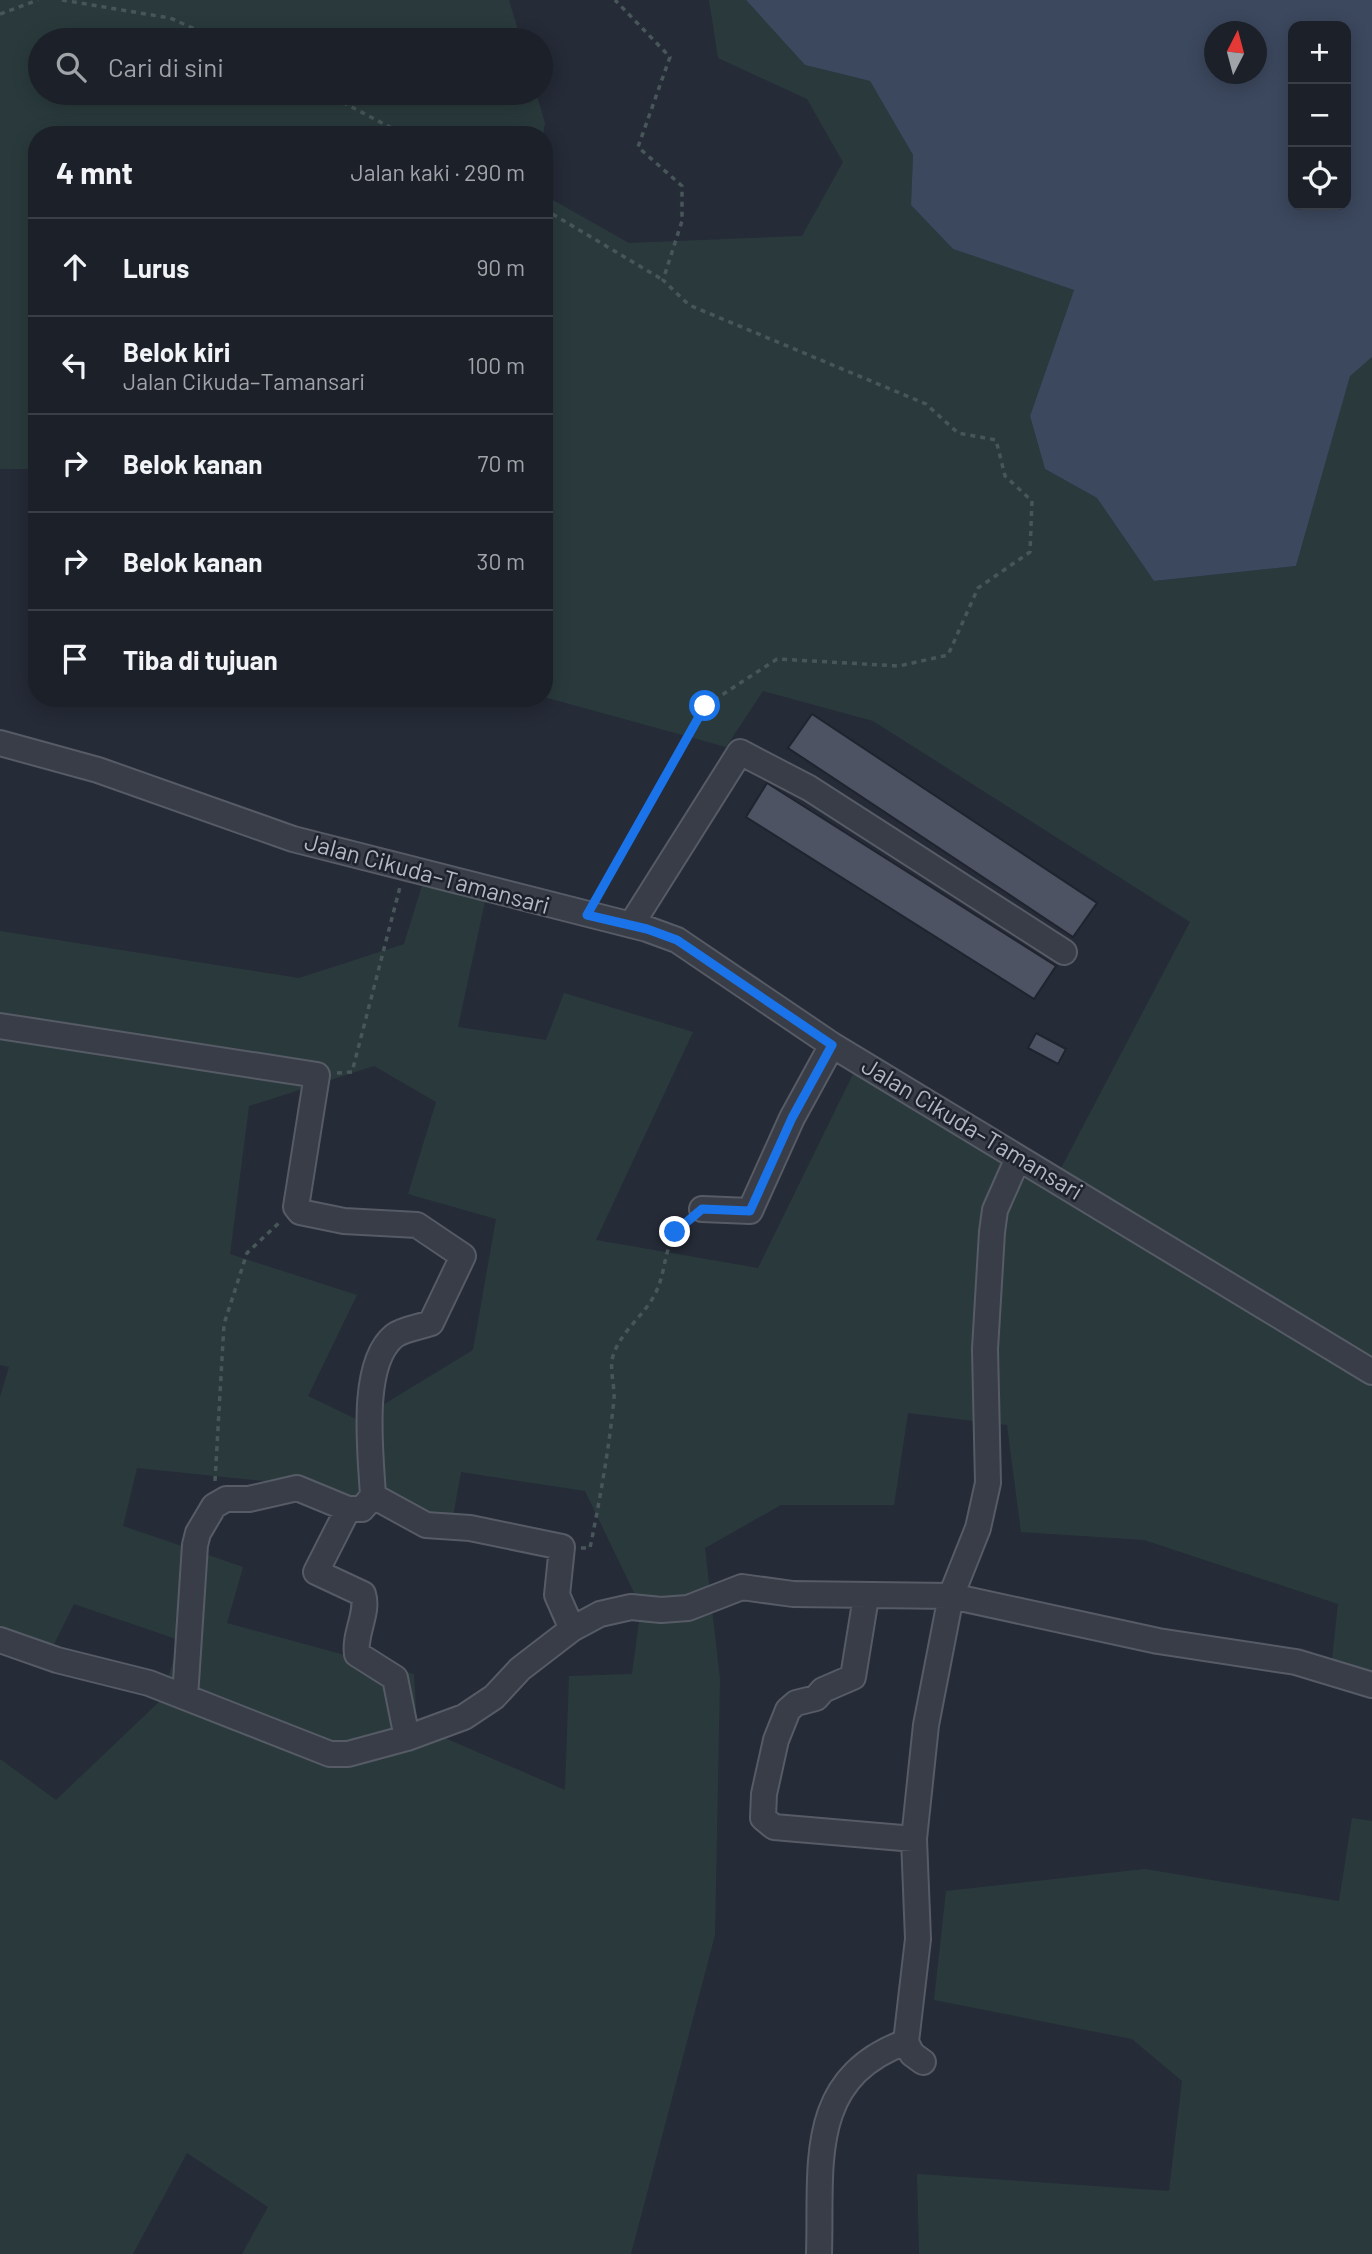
<!DOCTYPE html>
<html lang="id">
<meta charset="utf-8">
<style>
body{margin:0;font-family:Barlow,sans-serif;background:#252831;color:#f1f3f6}
.controls{position:absolute;right:21px;top:21px;display:grid;overflow:hidden;border-radius:14px;box-shadow:0 4px 18px #0003}
.controls button{width:63px;height:63px;display:grid;place-items:center;padding:0;border:0;border-bottom:2px solid #3a3e46;background:#1c2029;color:#f1f3f6;font:35px sans-serif}
.compass{position:absolute;left:1204px;top:21px;width:63px;height:63px;border-radius:50%;background:#1c2029;box-shadow:0 4px 18px #0003;rotate:6deg}
.stop{position:absolute;width:21px;height:21px;margin:-16px;border:5px solid #1a73e8;border-radius:50%;background:#fff}
.stop.end{background:#1a73e8;border-color:#fff;box-shadow:0 2px 7px #0008}
.list{margin:0;padding:0;list-style:none}
h2{display:flex;justify-content:space-between;align-items:center;height:91px;margin:0;padding:0 28px;font-size:30px}
h2 small{font-size:23px;font-weight:400;color:#a0a3a8}
.list li{display:grid;grid-template-columns:46px 1fr auto;gap:21px;align-items:center;box-sizing:border-box;height:98px;padding:0 28px;border-top:2px solid #3a3e46}
.list b{display:block;font-size:26px;white-space:nowrap}
.list p{margin:0;font-size:23px;white-space:nowrap;color:#a0a3a8}
.list em{font-size:23px;font-style:normal;color:#a0a3a8}
.icon{flex:none;width:38px;height:38px;fill:none;stroke:currentColor;stroke-width:2;stroke-linecap:round;stroke-linejoin:round}
.map{position:relative;flex:none;width:1372px;height:2254px;overflow:hidden}
.search{position:absolute;background:#1c2029;box-shadow:0 4px 18px #0003;left:28px;top:28px;width:525px;height:77px;display:flex;align-items:center;gap:18px;box-sizing:border-box;padding:0 24px;border-radius:38px;color:#a0a3a8;font-size:26px}
.panel{position:absolute;background:#1c2029;box-shadow:0 4px 18px #0003;left:28px;top:126px;width:525px;height:581px;border-radius:28px}
.map>svg:first-child{display:block}
.green{fill:#2a3a3c;fill-rule:evenodd}
.water{fill:#3c485e;fill-rule:evenodd}
.building{fill:#4d5362;stroke:#1f242f;stroke-width:2}
.lines{fill:none;stroke-linecap:round;stroke-linejoin:round}
.minor-casing{stroke:#565b66;stroke-width:28}
.path{stroke:#48565a;stroke-width:3.5;stroke-dasharray:5 5;stroke-linecap:butt}
.minor{stroke:#383d48;stroke-width:24}
.route{stroke:#1a73e8;stroke-width:9}
.labels{text-anchor:middle;stroke-width:5;stroke-linejoin:round;paint-order:stroke}
.street-label{font-size:24px;fill:#b3b8c4;stroke:#1d222c}
</style>
<div class="map">
<svg width="1372" height="2254" viewBox="0 0 1372 2254">
<rect width="100%" height="100%" fill="#252b37"/>
<path class="green" d="M0 0H509L521 40H40V93H536L545 123 543 135H37V469H0Z
M709 0H746L805 65 870 81 913 155 911 205 953 249 1074 290 1030 416 1045 469 1097 498 1154 581 1296 566 1350 375 1372 357V1683L1331 1669 1338 1604 1144 1540 1021 1532 1007 1425 908 1413 894 1505H781L705 1548 720 1679 715 1935 631 2254H242L268 2207 187 2153 133 2254H0V1759L56 1800 162 1699 179 1640 74 1604 51 1650 0 1636V1397L9 1367 0 1365V931L299 978 404 944 425 876 487 892 458 1027 546 1040 564 993 693 1032 596 1240 758 1268 859 1062 1058 1174 1190 922 873 721 763 691 726 747 544 697V195L629 243 802 236 843 162 807 99 718 58ZM374 1066 436 1102 408 1194 496 1219 473 1350 358 1420 308 1396 357 1295 230 1254 249 1106ZM137 1468 332 1488 449 1539 461 1472 585 1491 641 1607 632 1674 569 1676 565 1790 417 1726 414 1674 227 1623 243 1567 123 1526Z
M1352 1818 1372 1821V2254H919L917 2174 1169 2191 1182 2081 1132 2039 934 2000 946 1891 1145 1869 1339 1901Z"/>
<path class="water" d="M746 0H1372V357L1350 376 1296 566 1154 581 1097 498 1045 469 1030 416 1074 290 953 249 911 205 913 155 870 81 805 65ZM1293 26H1346V205H1293ZM1214 32H1256V74H1214Z"/>
<path class="building" d="M812 714 1097 903 1073 937 788 748Z
M767 783 1056 966 1034 999 746 817Z
M1036 1033 1066 1049 1058 1064 1028 1048Z"/>
<g class="lines">
<g class="minor-casing">
<path id="minor" d="M0 743 98 770 293 839 647 929 677 940 832 1045 1372 1372
M631 925 740 752 809 788 1064 952
M0 1026 317 1075 296 1207 300 1212 344 1221 417 1225 463 1256 431 1323C420 1327 403 1329 394 1336 359 1365 371 1455 373 1496L362 1509H348L297 1488 249 1499H226L214 1506 198 1533 195 1545 185 1697
M702 1209 750 1211 792 1118 832 1045
M373 1496 426 1525 470 1528 562 1547 557 1595 572 1629
M348 1509 316 1572 363 1594C369 1613 354 1633 357 1654L395 1678 407 1738
M866 1597 853 1677 823 1690 816 1698 796 1703 788 1710 776 1740 764 1794 763 1818 774 1827 914 1839
M0 1640 57 1660 149 1683 330 1754H348L407 1738 464 1717 494 1697 520 1669 572 1629 600 1614 631 1607 661 1610 688 1608 742 1587 793 1594 951 1596 1158 1641 1296 1662 1372 1685
M923 2062 912 2054 906 2042 918 1939 914 1839 926 1725 951 1596 978 1528 988 1483 985 1349 992 1232 995 1210 1018 1158
M819 2254C822 2167 805 2078 906 2042"/>
</g>
<path class="path" d="M62 0 170 18 220 40
M0 14 38 0
M325 93 405 135
M544 209 663 280
M598 897 705 706 777 659 899 666 948 655 978 588 1030 552 1032 501 1005 476 996 440 958 433 926 404 689 305 663 280 682 221V186L638 147 670 57 615 0
M337 1073 352 1072 400 887
M215 1481 224 1324 247 1253 282 1220
M581 1548H590C600 1499 609 1449 614 1399 615 1386 609 1369 613 1356 620 1332 644 1316 655 1294 669 1267 660 1245 687 1222"/>
<use href="#minor" class="minor"/>
</g>
<g class="lines">
<path class="route" d="M675 1232 702 1209 750 1211 792 1118 832 1045 677 940 647 929 587 915 705 706"/>
</g>
<g class="labels">
<g class="street-label">
<text transform="translate(427 874) rotate(15)" y="8">Jalan Cikuda–Tamansari</text>
<text transform="translate(972 1129) rotate(31)" y="8">Jalan Cikuda–Tamansari</text>
</g>
</g>
</svg>
<div class="controls">
<button>+</button>
<button>−</button>
<button><svg class="icon" aria-label="locate" viewBox="0 0 24 24"><circle cx="12" cy="12" r="6"/><path d="M12 2v4M12 18v4M2 12h4M18 12h4"/></svg></button>
</div>
<svg class="compass" viewBox="-18 -18 36 36"><path d="M0-13l5 13h-10z" fill="#e53935"/><path d="M0 13l5-13h-10z" fill="#a0a3a8"/></svg>
<div class="stop" style="left:705px;top:706px"></div>
<div class="stop end" style="left:675px;top:1232px"></div>
<div class="search"><svg class="icon" aria-label="search" viewBox="0 0 24 24"><circle cx="10" cy="10" r="6"/><path d="M15 15l6 6"/></svg>Cari di sini</div>
<section class="panel">
<h2>4 mnt<small>Jalan kaki · 290 m</small></h2>
<ul class="list">
<li><svg class="icon" aria-label="ahead" viewBox="0 0 24 24"><path d="M12 20V5M6 11l6-6 6 6"/></svg><div><b>Lurus</b></div><em>90 m</em></li>
<li><svg class="icon" aria-label="left" viewBox="0 0 24 24"><path d="M17 20v-9H6M10 6l-5 5 5 5"/></svg><div><b>Belok kiri</b><p>Jalan Cikuda–Tamansari</p></div><em>100 m</em></li>
<li><svg class="icon" aria-label="right" viewBox="0 0 24 24"><path d="M7 20v-9h11M14 6l5 5-5 5"/></svg><div><b>Belok kanan</b></div><em>70 m</em></li>
<li><svg class="icon" aria-label="right" viewBox="0 0 24 24"><path d="M7 20v-9h11M14 6l5 5-5 5"/></svg><div><b>Belok kanan</b></div><em>30 m</em></li>
<li><svg class="icon" aria-label="arrive" viewBox="0 0 24 24"><path d="M6 21V4h12l-3 4 3 4H6"/></svg><div><b>Tiba di tujuan</b></div></li>
</ul>
</section>
</div>
